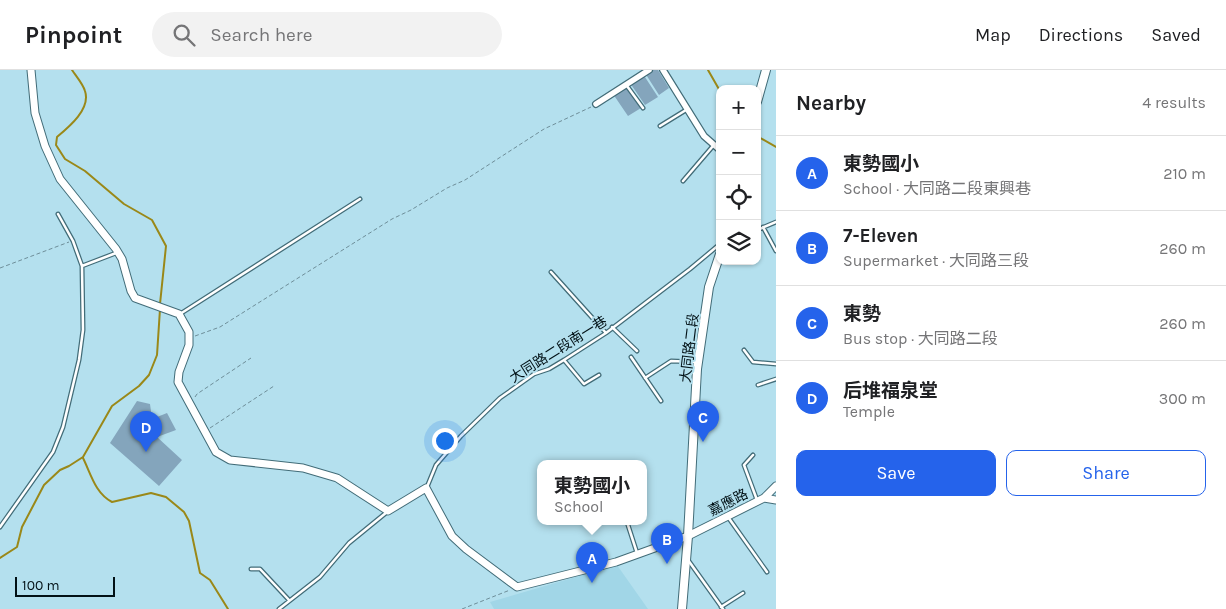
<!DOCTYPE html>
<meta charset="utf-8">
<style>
body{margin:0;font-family:Karla,"Noto Sans TC",sans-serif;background:#f2f2f2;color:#202124}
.controls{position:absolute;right:15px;top:15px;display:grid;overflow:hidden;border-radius:10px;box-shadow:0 1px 4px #0004}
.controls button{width:45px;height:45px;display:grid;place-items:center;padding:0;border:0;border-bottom:1px solid #e0e0e0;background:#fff;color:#202124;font:25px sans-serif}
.scale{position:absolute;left:15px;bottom:12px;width:100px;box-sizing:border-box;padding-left:5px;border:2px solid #021116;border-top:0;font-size:14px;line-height:18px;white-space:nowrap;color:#021116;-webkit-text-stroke:4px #b4e0ee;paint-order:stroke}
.you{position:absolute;left:444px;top:370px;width:18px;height:18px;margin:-12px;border:4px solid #fff;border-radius:50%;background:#1a73e8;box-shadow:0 0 0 8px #1a73e833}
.badge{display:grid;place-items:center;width:32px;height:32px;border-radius:50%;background:#2563eb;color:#fff;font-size:16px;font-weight:700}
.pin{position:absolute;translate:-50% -41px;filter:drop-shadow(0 1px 2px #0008)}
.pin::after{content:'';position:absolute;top:26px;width:18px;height:15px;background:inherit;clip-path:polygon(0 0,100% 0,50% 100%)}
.popup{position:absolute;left:537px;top:390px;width:110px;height:65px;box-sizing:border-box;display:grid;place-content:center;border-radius:10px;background:#fff;filter:drop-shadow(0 1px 4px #0005);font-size:16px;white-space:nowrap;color:#757577}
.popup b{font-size:19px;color:#202124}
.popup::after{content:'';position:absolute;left:50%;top:100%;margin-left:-10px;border:10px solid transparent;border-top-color:#fff}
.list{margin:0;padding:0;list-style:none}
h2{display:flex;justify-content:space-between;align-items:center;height:65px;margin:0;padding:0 20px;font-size:21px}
h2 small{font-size:16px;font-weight:400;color:#757577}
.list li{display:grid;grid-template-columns:32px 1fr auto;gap:15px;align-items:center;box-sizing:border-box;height:75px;padding:0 20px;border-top:1px solid #e0e0e0}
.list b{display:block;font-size:19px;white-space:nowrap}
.list p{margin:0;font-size:16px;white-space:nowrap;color:#757577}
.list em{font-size:16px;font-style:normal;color:#757577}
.actions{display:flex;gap:10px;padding:15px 20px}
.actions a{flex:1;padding:11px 0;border:1px solid #2563eb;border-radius:10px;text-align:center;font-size:18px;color:#2563eb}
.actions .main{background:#2563eb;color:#fff}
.icon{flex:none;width:28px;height:28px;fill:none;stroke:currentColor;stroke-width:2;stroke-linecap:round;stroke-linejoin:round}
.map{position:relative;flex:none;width:776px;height:539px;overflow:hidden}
header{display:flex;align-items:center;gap:30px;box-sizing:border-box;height:70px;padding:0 25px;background:#fff;border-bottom:1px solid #e0e0e0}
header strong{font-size:24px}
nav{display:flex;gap:28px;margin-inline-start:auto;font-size:18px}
.search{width:350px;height:45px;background:#f2f2f2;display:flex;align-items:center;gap:12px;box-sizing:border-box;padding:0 18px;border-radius:28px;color:#757577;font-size:19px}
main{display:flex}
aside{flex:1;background:#fff}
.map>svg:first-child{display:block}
.built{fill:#a1d6e7}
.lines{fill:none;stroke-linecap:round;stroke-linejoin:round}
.stream{stroke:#9a8818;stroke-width:2}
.building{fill:#84a5bc}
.service-casing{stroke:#426c78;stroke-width:5}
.minor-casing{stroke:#426c78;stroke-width:8}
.tertiary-casing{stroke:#426c78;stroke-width:9}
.secondary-casing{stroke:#426c78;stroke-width:10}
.path{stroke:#6e8e99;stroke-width:1;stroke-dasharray:4 2.5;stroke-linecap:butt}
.service{stroke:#fff;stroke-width:2.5}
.minor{stroke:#fff;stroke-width:5.5}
.tertiary{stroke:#fff;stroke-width:7}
.secondary{stroke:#fff;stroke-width:8}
.labels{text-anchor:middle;stroke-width:4;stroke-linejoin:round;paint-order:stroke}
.street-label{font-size:14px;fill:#021116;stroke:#b4e0ee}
</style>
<header>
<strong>Pinpoint</strong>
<div class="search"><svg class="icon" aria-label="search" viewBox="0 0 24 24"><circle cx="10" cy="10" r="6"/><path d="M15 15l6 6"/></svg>Search here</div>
<nav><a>Map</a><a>Directions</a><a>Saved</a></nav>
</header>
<main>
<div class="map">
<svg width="776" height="539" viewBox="0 0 776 539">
<rect width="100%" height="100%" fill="#b4e0ee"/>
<path class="built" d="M617 495 648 539H494L490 532Z"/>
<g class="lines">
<path class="stream" d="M72 0C76 6 83 14 85 21 91 39 69 57 57 67L56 75 65 89 85 101 124 134 152 150 166 176 160 234
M708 0 720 21
M757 66 776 77
M83 388C91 404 95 423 112 432L151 423 166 427 184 442 189 451 200 503 210 510 228 539
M0 488 17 477 22 457 44 415 60 400 69 396 83 387 112 336 139 316 149 305 157 285 160 239"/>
</g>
<path class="building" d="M649 0H658L669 18 659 25 645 3Z
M643 4 658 27 645 35 630 13Z
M626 15 641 38 628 46 613 24Z
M137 331 150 334 152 349 167 343 176 360 157 367 182 390 159 416 110 373Z"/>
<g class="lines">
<g class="service-casing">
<path id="service" d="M627 16 643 38
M660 56 686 40
M683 111 713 76
M763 157 776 181
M757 160 776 152
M82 196 116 183
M551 202 606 263
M180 244 360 129
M612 257 637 281
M744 280 753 292 776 294
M631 287 661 331
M564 290 584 314 599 305
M645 308 671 291 696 292
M758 315 776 309
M753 385 744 395 757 430
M427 417 436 395 461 366 500 328 534 304 549 299 564 290 606 263 690 199 720 174
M728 447 767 502
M627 452 637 483
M0 457 53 382 63 357 79 290 83 260 82 196 73 171 58 144
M688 490 723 539
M251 499H260L289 530
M721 537 743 523
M279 539 320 507 349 473 387 442"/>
</g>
<g class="minor-casing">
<path id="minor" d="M663 0 704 66 720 80
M596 34 649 0"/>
</g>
<g class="tertiary-casing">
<path id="tertiary" d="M31 0 35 43 45 76 60 109 116 179 122 189 131 221 135 228 179 244 189 262V275L179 302 178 312 216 382 230 390 303 398 337 408 388 441 426 418 452 466 466 479 517 517 616 492 688 466 764 428 776 416
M764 428 776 430"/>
</g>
<g class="secondary-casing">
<path id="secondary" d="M757 32 766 0
M682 539 688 466 697 299 709 217 720 184"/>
</g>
<path class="path" d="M0 198 69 172
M195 266 220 257 392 149 411 140 447 118 465 110 544 59 591 37
M195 327 197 324 251 288
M210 358 274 316
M462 539 510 520"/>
<use href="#service" class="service"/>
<use href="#minor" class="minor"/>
<use href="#tertiary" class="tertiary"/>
<use href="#secondary" class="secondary"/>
</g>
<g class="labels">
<g class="street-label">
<text transform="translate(689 278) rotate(-83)" y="5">大同路二段</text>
<text transform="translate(558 279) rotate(-32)" y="5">大同路二段南一巷</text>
<text transform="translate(728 432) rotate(-27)" y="5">嘉應路</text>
</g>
</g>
</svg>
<div class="controls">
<button>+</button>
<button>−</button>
<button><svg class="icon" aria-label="locate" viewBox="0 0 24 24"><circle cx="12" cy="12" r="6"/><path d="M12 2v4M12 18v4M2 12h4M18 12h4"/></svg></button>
<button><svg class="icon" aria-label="layers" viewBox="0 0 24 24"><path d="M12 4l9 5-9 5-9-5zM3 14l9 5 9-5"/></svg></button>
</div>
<div class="scale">100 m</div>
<div class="you"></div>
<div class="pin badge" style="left:592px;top:513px">A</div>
<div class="popup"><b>東勢國小</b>School</div>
<div class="pin badge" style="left:667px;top:494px">B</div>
<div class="pin badge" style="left:703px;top:372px">C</div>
<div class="pin badge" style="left:146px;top:382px">D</div>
</div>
<aside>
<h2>Nearby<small>4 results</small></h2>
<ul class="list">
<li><span class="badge">A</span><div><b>東勢國小</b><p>School · 大同路二段東興巷</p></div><em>210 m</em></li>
<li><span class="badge">B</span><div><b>7-Eleven</b><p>Supermarket · 大同路三段</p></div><em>260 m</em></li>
<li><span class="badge">C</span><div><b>東勢</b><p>Bus stop · 大同路二段</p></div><em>260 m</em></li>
<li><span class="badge">D</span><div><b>后堆福泉堂</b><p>Temple</p></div><em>300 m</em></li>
</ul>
<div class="actions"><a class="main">Save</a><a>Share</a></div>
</aside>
</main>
